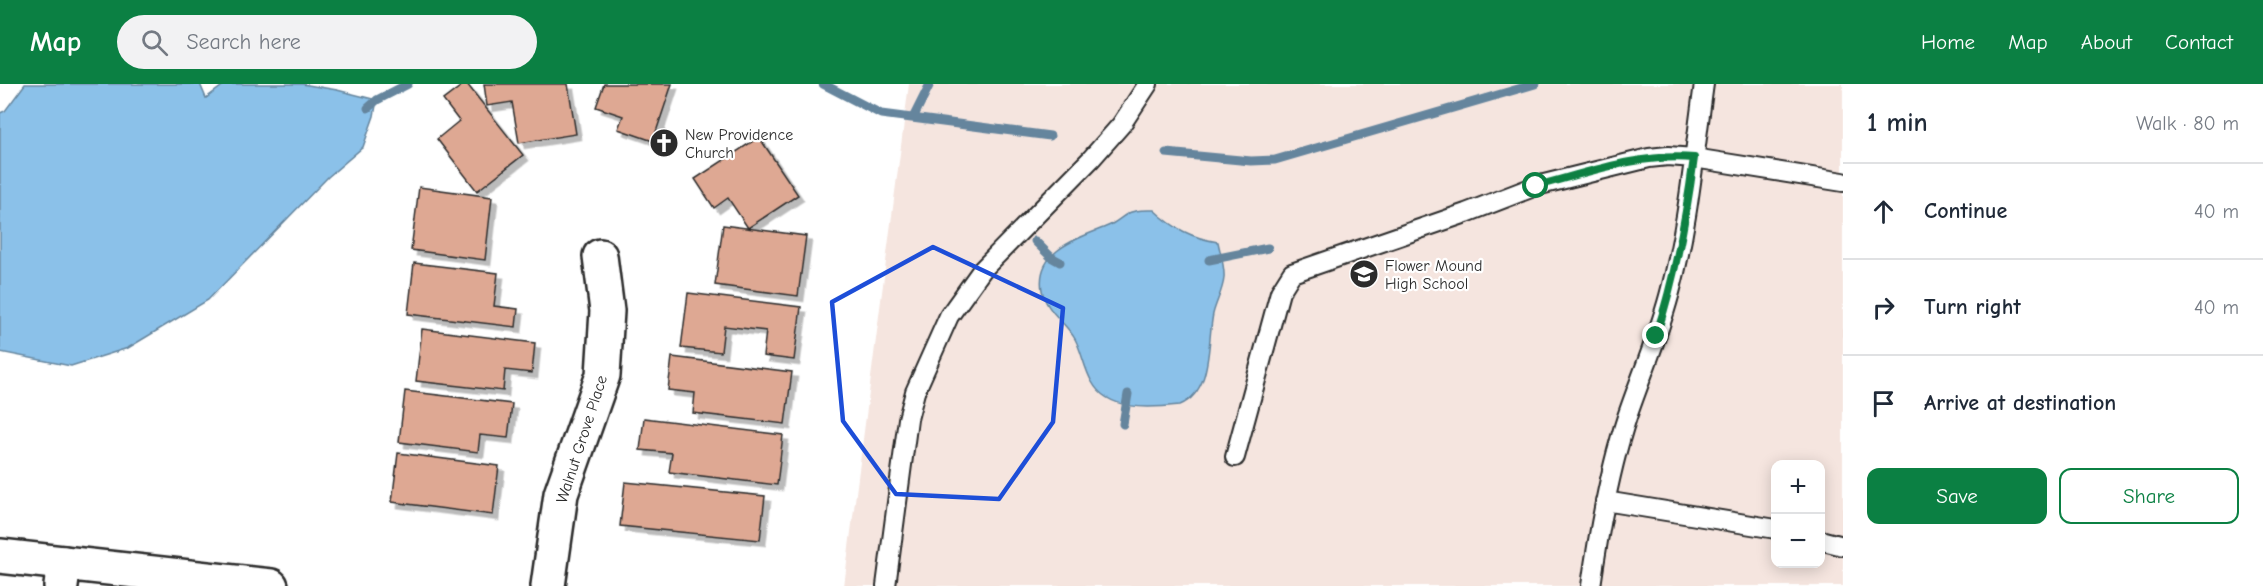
<!DOCTYPE html>
<meta charset="utf-8">
<style>
body{margin:0;font-family:"Comic Neue",sans-serif;background:#f2f2f3;color:#1f2937}
.controls{position:absolute;right:18px;bottom:18px;display:grid;overflow:hidden;border-radius:12px;box-shadow:0 3px 15px #0003}
.controls button{width:54px;height:54px;display:grid;place-items:center;padding:0;border:0;border-bottom:2px solid #e0e1e3;background:#fff;color:#1f2937;font:30px sans-serif}
.stop{position:absolute;width:18px;height:18px;margin:-14px;border:4px solid #0b8043;border-radius:50%;background:#fff}
.stop.end{background:#0b8043;border-color:#fff;box-shadow:0 2px 6px #0008}
.list{margin:0;padding:0;list-style:none}
h2{display:flex;justify-content:space-between;align-items:center;height:78px;margin:0;padding:0 24px;font-size:26px}
h2 small{font-size:20px;font-weight:400;color:#747a83}
.list li{display:grid;grid-template-columns:39px 1fr auto;gap:18px;align-items:center;box-sizing:border-box;height:96px;padding:0 24px;border-top:2px solid #e0e1e3}
.list b{display:block;font-size:22px;white-space:nowrap}
.list em{font-size:20px;font-style:normal;color:#747a83}
.actions{display:flex;gap:12px;padding:18px 24px}
.actions a{flex:1;padding:14px 0;border:2px solid #0b8043;border-radius:12px;text-align:center;font-size:21px;color:#0b8043}
.actions .main{background:#0b8043;color:#fff}
.icon{flex:none;width:33px;height:33px;fill:none;stroke:currentColor;stroke-width:2;stroke-linecap:round;stroke-linejoin:round}
.map{position:relative;flex:none;width:1843px;height:502px;overflow:hidden}
header{display:flex;align-items:center;gap:36px;box-sizing:border-box;height:84px;padding:0 30px;background:#0b8043;color:#fff}
header strong{font-size:28px}
nav{display:flex;gap:33px;margin-inline-start:auto;font-size:21px}
.search{width:420px;height:54px;background:#f2f2f3;display:flex;align-items:center;gap:15px;box-sizing:border-box;padding:0 21px;border-radius:33px;color:#747a83;font-size:22px}
main{display:flex}
aside{flex:1;background:#fff}
.map>svg:first-child{display:block}
.built{fill:#f5e5df;fill-rule:evenodd}
.water{fill:#8bc1e9;stroke:#65859d;stroke-width:1.5}
.lines{fill:none;stroke-linecap:round;stroke-linejoin:round}
.stream{stroke:#65859d;stroke-width:9}
.building{fill:#dea893;stroke:#2b2b2b;stroke-width:1.5;filter:url(#shadow)}
.service-casing{stroke:#2b2b2b;stroke-width:22}
.minor-casing{stroke:#2b2b2b;stroke-width:38}
.secondary-casing{stroke:#2b2b2b;stroke-width:38}
.service{stroke:#fff;stroke-width:18}
.minor{stroke:#fff;stroke-width:33}
.secondary{stroke:#fff;stroke-width:33}
.route{stroke:#0b8043;stroke-width:8}
.marked{fill:none;stroke:#1d4ed8;stroke-width:4.5;stroke-linejoin:round}
.labels{text-anchor:middle;stroke-width:4.5;stroke-linejoin:round;paint-order:stroke}
.poi-label{font-size:16px;fill:#2b2b2b;stroke:#fff;text-anchor:start}
.street-label{font-size:16px;fill:#2b2b2b;stroke:#fff}
</style>
<header>
<strong>Map</strong>
<div class="search"><svg class="icon" aria-label="search" viewBox="0 0 24 24"><circle cx="10" cy="10" r="6"/><path d="M15 15l6 6"/></svg>Search here</div>
<nav><a>Home</a><a>Map</a><a>About</a><a>Contact</a></nav>
</header>
<main>
<div class="map">
<svg width="1843" height="502" viewBox="0 0 1843 502">
<defs>
<filter id="shadow"><feDropShadow dx="5.5" dy="5.5" stdDeviation="0" flood-color="#0004"/></filter>
</defs>
<rect width="100%" height="100%" fill="#fff"/>
<filter id="ink" filterUnits="userSpaceOnUse"><feTurbulence type="fractalNoise" baseFrequency=".0167" numOctaves="2"/><feDisplacementMap in="SourceGraphic" scale="12" xChannelSelector="R" yChannelSelector="G"/><feConvolveMatrix kernelMatrix="1 2 1 2 8 2 1 2 1" color-interpolation-filters="sRGB"/></filter>
<g filter="url(#ink)">
<path class="built" d="M909 0H1843V502H844ZM1776 380H1820V480H1776Z"/>
<path class="water" d="M25 0H200L206 14 225 0H302L337 6 377 16 374 32 363 63 328 93 208 216 128 264 71 282 0 268V29L5 27Z
M1154 126C1173 144 1192 154 1218 158 1220 168 1225 183 1224 194 1223 206 1216 218 1213 230 1207 260 1213 307 1180 321 1151 324 1108 328 1092 298 1084 284 1082 268 1075 255 1065 237 1046 228 1042 206 1035 166 1079 154 1108 142 1115 139 1120 134 1127 130 1134 125 1146 126 1154 126Z"/>
<g class="lines">
<path class="stream" d="M823 0 881 30 1050 52
M368 24 377 16 408 0
M913 34 930 0
M1166 69 1251 77 1275 76 1535 0
M1035 157 1051 173 1060 178
M1209 176 1268 164
M1123 340 1128 310"/>
</g>
<path class="building" d="M464 0H467L523 71 477 107 437 55 459 37 443 16Z
M484 0H568L576 50 519 59 512 18 487 22Z
M604 0H672L653 57 618 45 623 32 596 23Z
M759 53 798 111 748 144 728 114 714 124 695 95Z
M419 103 492 113 485 176 411 166Z
M723 141 806 152 798 212 715 201Z
M414 179 498 189 494 222 518 225 516 243 408 230Z
M688 209 801 223 794 276 763 272 766 247 724 242 721 268 681 264Z
M422 245 535 259 532 289 505 286 503 307 416 297Z
M672 273 792 288 785 340 693 329 695 309 668 306Z
M405 307 512 320 508 354 480 351 478 368 399 358Z
M644 334 783 351 777 401 669 388 672 369 640 366Z
M398 369 499 382 493 431 392 418Z
M625 398 765 412 760 456 620 442Z"/>
<g class="lines">
<g class="service-casing">
<path id="service" d="M1235 373 1280 208 1292 189 1466 129 1536 102 1649 74 1668 72 1694 74 1843 98
M1605 417 1776 445
M1820 456 1843 462
M886 502 908 335 915 308 949 232 982 186 1091 75 1121 41 1148 0
M1591 502C1599 445 1609 388 1627 333 1641 292 1658 253 1669 212 1688 143 1694 71 1704 0"/>
</g>
<g class="minor-casing">
<path id="minor" d="M61 502 64 479
M548 502 561 410 603 291 607 227 600 172"/>
</g>
<g class="secondary-casing">
<path id="secondary" d="M0 472 271 502"/>
</g>
<use href="#service" class="service"/>
<use href="#minor" class="minor"/>
<use href="#secondary" class="secondary"/>
</g>
</g>
<g class="lines" filter="url(#ink)">
<path class="route" d="M1536 102C1587 89 1640 69 1694 74 1686 135 1675 194 1656 252"/>
</g>
<path class="marked" d="M933 163 1063 224 1053 338 999 415 896 410 843 337 832 218Z"/>
<defs>
<g id="church-disc" transform="scale(1.5)"><circle r="9.5" fill="#2b2b2b" stroke="#fff"/><path d="M-1.2-6h2.4v3.5h3.3v2.4h-3.3V6h-2.4V-.1h-3.3v-2.4h3.3Z" fill="#fff"/></g>
<g id="school-disc" transform="scale(1.5)"><circle r="9.5" fill="#2b2b2b" stroke="#fff"/><path d="M0-5L7-2L0 1L-7-2ZM-4 1L0 2.5L4 1V4Q0 6-4 4Z" fill="#fff"/></g>
</defs>
<g fill-rule="evenodd">
<use href="#church-disc" x="664" y="59"/>
<use href="#school-disc" x="1364" y="190"/>
</g>
<g class="labels">
<g class="poi-label">
<text x="685" y="56">New Providence<tspan x="685" dy="18">Church</tspan></text>
<text x="1385" y="187">Flower Mound<tspan x="1385" dy="18">High School</tspan></text>
</g>
<g class="street-label">
<text transform="translate(581 355) rotate(-72)" y="6">Walnut Grove Place</text>
</g>
</g>
</svg>
<div class="controls">
<button>+</button>
<button>−</button>
</div>
<div class="stop" style="left:1536px;top:102px"></div>
<div class="stop end" style="left:1656px;top:252px"></div>
</div>
<aside>
<h2>1 min<small>Walk · 80 m</small></h2>
<ul class="list">
<li><svg class="icon" aria-label="ahead" viewBox="0 0 24 24"><path d="M12 20V5M6 11l6-6 6 6"/></svg><div><b>Continue</b></div><em>40 m</em></li>
<li><svg class="icon" aria-label="right" viewBox="0 0 24 24"><path d="M7 20v-9h11M14 6l5 5-5 5"/></svg><div><b>Turn right</b></div><em>40 m</em></li>
<li><svg class="icon" aria-label="arrive" viewBox="0 0 24 24"><path d="M6 21V4h12l-3 4 3 4H6"/></svg><div><b>Arrive at destination</b></div></li>
</ul>
<div class="actions"><a class="main">Save</a><a>Share</a></div>
</aside>
</main>
